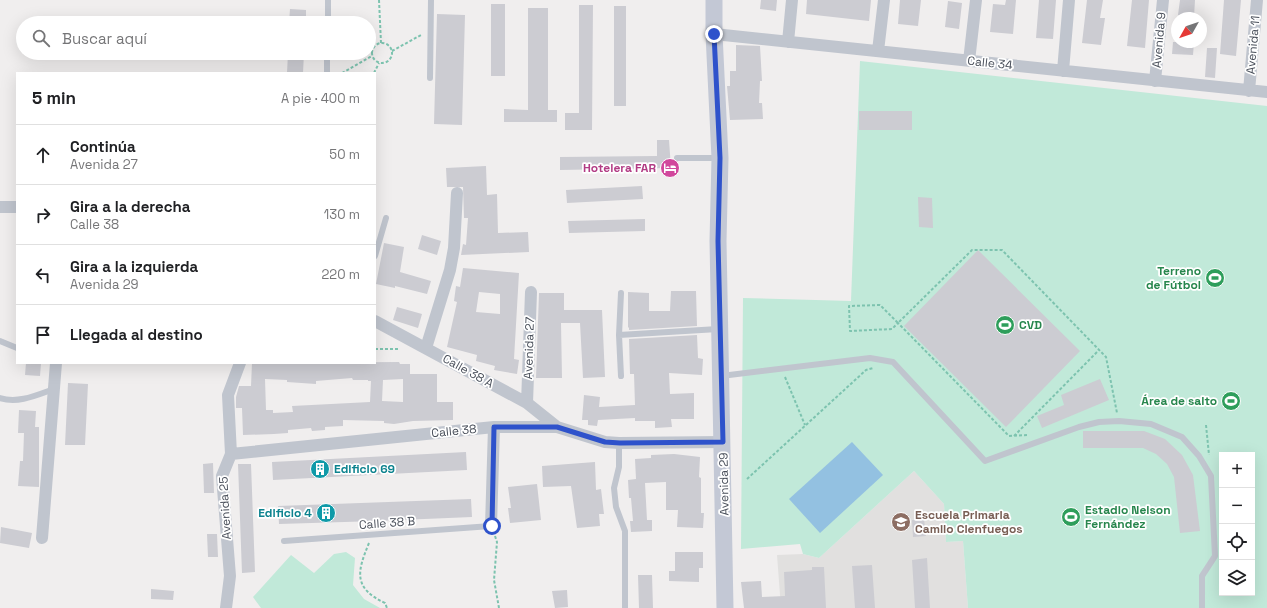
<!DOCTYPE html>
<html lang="es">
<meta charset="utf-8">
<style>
body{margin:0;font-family:"Space Grotesk",sans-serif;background:#f2f2f2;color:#202124}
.controls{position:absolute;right:12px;bottom:12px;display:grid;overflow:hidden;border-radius:0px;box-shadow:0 4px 16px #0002}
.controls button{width:36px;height:36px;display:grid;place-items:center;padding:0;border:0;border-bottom:1px solid #e0e0e0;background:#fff;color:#202124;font:20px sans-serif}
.compass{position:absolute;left:1171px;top:12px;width:36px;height:36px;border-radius:50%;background:#fff;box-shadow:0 4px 16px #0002;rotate:230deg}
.stop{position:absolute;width:12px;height:12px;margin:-9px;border:3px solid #2e52cb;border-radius:50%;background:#fff}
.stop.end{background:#2e52cb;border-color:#fff;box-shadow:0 1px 4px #0008}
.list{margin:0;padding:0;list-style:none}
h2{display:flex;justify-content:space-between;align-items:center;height:52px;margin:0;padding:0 16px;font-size:17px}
h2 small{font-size:13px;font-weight:400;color:#757577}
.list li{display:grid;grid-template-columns:26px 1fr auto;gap:12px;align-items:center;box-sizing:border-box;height:60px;padding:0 16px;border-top:1px solid #e0e0e0}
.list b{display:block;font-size:15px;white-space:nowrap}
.list p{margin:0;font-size:13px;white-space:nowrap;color:#757577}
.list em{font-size:13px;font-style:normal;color:#757577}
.icon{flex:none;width:22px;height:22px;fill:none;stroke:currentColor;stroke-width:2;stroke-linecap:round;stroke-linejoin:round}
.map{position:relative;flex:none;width:1267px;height:608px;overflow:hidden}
.search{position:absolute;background:#fff;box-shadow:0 4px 16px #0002;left:16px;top:16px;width:360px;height:44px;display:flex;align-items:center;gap:10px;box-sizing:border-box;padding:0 14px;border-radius:22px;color:#757577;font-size:15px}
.panel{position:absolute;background:#fff;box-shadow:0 4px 16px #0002;left:16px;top:72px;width:360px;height:292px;border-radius:0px}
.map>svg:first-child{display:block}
.education{fill:#e1e0df}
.green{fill:#c1e9d9;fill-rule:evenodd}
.water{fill:#93c1e1}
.building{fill:#ccccd2;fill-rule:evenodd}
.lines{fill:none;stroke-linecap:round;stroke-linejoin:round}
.path{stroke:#7dc3af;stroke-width:2;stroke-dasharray:3 2;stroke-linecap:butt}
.lane{stroke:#c0c5ce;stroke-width:6}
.street{stroke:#c0c5ce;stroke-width:12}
.secondary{stroke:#c3c8d5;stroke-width:17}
.route{stroke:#2e52cb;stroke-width:5}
.labels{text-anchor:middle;stroke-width:3.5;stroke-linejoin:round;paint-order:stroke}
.street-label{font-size:12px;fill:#484e59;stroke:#fff}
.hotel-label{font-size:12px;font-weight:bold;fill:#b23c85;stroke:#fff;text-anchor:end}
.leisure-label{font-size:12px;font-weight:bold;fill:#27864d;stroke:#fff;text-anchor:end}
.culture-label{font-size:12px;font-weight:bold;fill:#0d838f;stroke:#fff;text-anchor:start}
.education-label{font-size:12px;font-weight:bold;fill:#785e54;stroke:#fff;text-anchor:start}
</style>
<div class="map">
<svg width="1267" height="608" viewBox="0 0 1267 608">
<rect width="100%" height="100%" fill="#f0eeee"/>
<path class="education" d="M914 471 944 504 946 542 963 541 968 608H781L777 555 803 554 819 558Z"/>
<path class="green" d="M860 61 1267 106V608H968L963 541 946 542 944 504 914 471 819 558 803 554 800 544 741 549 743 298 851 301ZM1222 455H1252V593H1222Z
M346 552 355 558 353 585 364 599 380 608H261L253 597 291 555 314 573 334 554Z"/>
<path class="water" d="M852 442 883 475 820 533 789 499Z"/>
<path class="building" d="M761 0H777L776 11 760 9Z
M807 0H871L869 21 806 14Z
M900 0H921L918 26 898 24Z
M1006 0H1016L1013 34 990 32 993 4 1005 5Z
M1039 0H1056L1053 39 1036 38Z
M1087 0H1103L1100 18H1105L1101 45 1082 43Z
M1132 0H1149L1145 48 1127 46Z
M1180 0H1195L1194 17 1178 15Z
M1224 0H1241L1236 56 1220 54Z
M948 1 962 3 959 29 945 27Z
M491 4H505V76H491Z
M579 5H593L592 130H565V113H579Z
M614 6H626V106H614Z
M528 8H548V110H557V122H504V109L528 110Z
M290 9 306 10V23H289Z
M437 14 465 15 462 125 434 124Z
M1173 42H1194L1193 55 1172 54Z
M736 45 760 46 762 81H760L759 103H762L763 119 730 120 727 86H730V71H736Z
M1207 48H1217L1215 78 1205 77Z
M288 53H304L303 73H287Z
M859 111H912V130H859Z
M657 140H669L671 168 560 170V157L657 156Z
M486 166 487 195 497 194 498 233 528 232 529 252 461 255 463 244 466 245 468 218H464L463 187H447L446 168Z
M642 186 643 199 567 203 566 190Z
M918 197 932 198 933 228 919 227Z
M645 219V231L569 233 568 221Z
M422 235 441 241 437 255 418 249Z
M384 243 404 247 400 272 431 281 427 294 395 286V288L376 284Z
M978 250 1080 351 1006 427 904 326Z
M463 268 519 273 514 359 519 360 517 374 494 370 495 366 476 361 477 355 447 347 457 302 454 301 456 286 460 287ZM479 292 500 294V314L476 312Z
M671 291H696L697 326 629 330V327L628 328V292L649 293V311H670Z
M539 293H564V310H602L605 377 583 378 580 323H561L562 378H536Z
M397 307 422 314 418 328 393 320Z
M697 335 698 358 703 359 702 375 669 373 670 394 694 393V419H671L672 427 655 428V421H635V418L598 420 597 426 588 425V420H582L584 395 600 397 599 407 635 405 634 374H630L629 339Z
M399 362 400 364H410V374H437V402H453V420L413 421 394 424 384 423V421L343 420V426L325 427V430L312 431 311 428 288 430V433L274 434 243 435 242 408H236V397L239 386H251L252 363ZM352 378 353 380H368V381H371L370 402 292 406 293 412 273 413V410H266L265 379 287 380V382L316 384V381ZM403 379V402L382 401 383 380Z
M26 363H41L40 376 25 375Z
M1100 379 1109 400 1042 428 1037 416 1064 405 1061 395Z
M68 383 88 384 85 445H65Z
M19 410 36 411 35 427H39V487L18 486 20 461H23L24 433H18Z
M1083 431H1144L1165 439 1182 455 1193 475 1200 531 1180 533 1174 477 1167 464 1156 454 1143 448H1083Z
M466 452 467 470 273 480 272 462Z
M674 454 700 457 699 477 701 478V513H704L703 528 677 527 678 510H666V482L645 483 647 520H652V531L631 532 630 521H633L631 498H629L628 480 636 479 635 459 651 458V455Z
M595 462 596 490 601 489 604 514H599L600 526 577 528 571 486 543 487 542 466Z
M213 463 214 493H204L203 464Z
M238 464H251L255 572 242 573Z
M537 484 541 520 510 523 508 508H511L508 487Z
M471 499 472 517 377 521 279 524 278 506Z
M924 519 926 536 913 537 912 520Z
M1 527 32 533 29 548 0 543Z
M207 534H217L218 557H208Z
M675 552H703V568H699V582L669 581V571H675Z
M927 558 930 608H915L912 560Z
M872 565 875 608H855L852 566Z
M812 567H824L826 608H744L741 582 761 581 762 597 785 596 784 572 812 570Z
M638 575H652L653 608H639Z
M151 589 174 591 173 600 151 599Z
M567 590 568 607 555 608 552 591Z"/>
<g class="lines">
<path class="path" d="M379 0 381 43
M372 53a10 10 0 1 1 20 0a10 10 0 1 1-20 0Z
M392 51 421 35
M342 73 372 56
M374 73 379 63
M375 349H400
M785 377 805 425
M1206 425 1209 455
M1027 435 1009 436 898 323 892 329 850 331 849 306 880 305 898 323 972 250H1002L1106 357 1117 413
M1014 436 1099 350
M747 479 866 370 873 368
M495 536 497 542 494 580 499 608
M369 543C357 572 353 588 385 603L387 608"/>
<path class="lane" d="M328 23V0
M327 73V53
M430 78 431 0
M677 158H719
M375 256 386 218
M621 293 619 335 621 376
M619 335 718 329
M0 341 17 348
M721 376 870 358 893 362 985 461 1079 427 1099 422 1119 421 1151 424 1182 437 1199 456 1211 476 1215 556 1202 576V608
M0 398C18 404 37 395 54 389
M619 443V467L614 488 616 507 625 531V608
M284 541 491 526"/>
<path class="street" d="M714 34 1267 92
M788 42 792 0
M878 51 884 0
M969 61 976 0
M1063 71 1069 0
M1155 81 1163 0
M1249 91 1257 0
M0 207H17
M375 321 527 403 557 427
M426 348 450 270 454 248 457 193
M527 403 531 292
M231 454 494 427H557L605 442 619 443 723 442
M491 526 494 427
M42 538 56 363
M226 608 230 576 222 476 231 454 228 395 240 363"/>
<path class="secondary" d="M714 0V34L720 158 718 241 725 608"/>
</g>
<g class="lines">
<path class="route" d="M492 526 494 427H557L605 442 620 443 723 442 718 241 720 158 714 34"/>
</g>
<defs>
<g id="hotel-disc" transform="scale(1)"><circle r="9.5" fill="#d1479c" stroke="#fff"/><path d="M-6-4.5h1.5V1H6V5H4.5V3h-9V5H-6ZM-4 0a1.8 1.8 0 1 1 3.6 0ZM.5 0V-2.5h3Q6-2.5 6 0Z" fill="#fff"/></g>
<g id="stadium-disc" transform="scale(1)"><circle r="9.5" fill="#2e9e5b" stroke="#fff"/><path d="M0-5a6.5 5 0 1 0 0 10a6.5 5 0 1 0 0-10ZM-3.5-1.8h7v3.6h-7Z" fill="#fff"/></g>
<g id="building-disc" transform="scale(1)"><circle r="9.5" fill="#0f9aa8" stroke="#fff"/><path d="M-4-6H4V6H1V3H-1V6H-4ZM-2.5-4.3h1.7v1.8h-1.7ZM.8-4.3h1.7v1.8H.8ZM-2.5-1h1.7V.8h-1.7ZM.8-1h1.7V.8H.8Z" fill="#fff"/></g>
<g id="school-disc" transform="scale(1)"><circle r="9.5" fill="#8d6e63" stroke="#fff"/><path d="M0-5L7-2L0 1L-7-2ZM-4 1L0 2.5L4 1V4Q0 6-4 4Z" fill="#fff"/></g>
</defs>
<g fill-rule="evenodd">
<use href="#hotel-disc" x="670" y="168"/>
<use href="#stadium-disc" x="1215" y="278"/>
<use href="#stadium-disc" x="1005" y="325"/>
<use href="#stadium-disc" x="1231" y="401"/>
<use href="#building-disc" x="320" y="469"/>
<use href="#building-disc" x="326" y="513"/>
<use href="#stadium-disc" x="1071" y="517"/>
<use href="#school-disc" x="901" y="522"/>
</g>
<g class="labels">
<g class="street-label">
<text transform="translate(1159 40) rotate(-85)" y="4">Avenida 9</text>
<text transform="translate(1253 45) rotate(-85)" y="4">Avenida 11</text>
<text transform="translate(990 63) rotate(6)" y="4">Calle 34</text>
<text transform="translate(529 348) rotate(-88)" y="4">Avenida 27</text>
<text transform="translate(468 371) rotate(29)" y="4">Calle 38 A</text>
<text transform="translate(454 431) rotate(-6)" y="4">Calle 38</text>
<text transform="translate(724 484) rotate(-91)" y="4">Avenida 29</text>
<text transform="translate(225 508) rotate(-93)" y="4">Avenida 25</text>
<text transform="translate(387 523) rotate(-4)" y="4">Calle 38 B</text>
</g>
<g class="hotel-label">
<text x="656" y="172">Hotelera FAR</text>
</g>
<g class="leisure-label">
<text x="1201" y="275">Terreno<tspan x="1201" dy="14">de Fútbol</tspan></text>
<text x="1019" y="329" text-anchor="start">CVD</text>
<text x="1217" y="405">Área de salto</text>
<text x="1085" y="514" text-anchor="start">Estadio Nelson<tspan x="1085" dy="14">Fernández</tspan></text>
</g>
<g class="culture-label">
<text x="334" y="473">Edificio 69</text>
<text x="312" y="517" text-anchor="end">Edificio 4</text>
</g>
<g class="education-label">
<text x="915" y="519">Escuela Primaria<tspan x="915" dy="14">Camilo Cienfuegos</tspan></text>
</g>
</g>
</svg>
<div class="controls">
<button>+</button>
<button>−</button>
<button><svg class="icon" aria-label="locate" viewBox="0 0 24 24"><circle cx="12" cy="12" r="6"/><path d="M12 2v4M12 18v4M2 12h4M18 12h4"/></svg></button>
<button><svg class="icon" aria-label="layers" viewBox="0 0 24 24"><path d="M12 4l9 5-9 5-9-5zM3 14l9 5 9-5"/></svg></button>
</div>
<svg class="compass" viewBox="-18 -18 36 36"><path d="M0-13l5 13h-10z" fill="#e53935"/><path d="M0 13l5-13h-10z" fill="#757577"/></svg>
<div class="stop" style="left:492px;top:526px"></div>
<div class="stop end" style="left:714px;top:34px"></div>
<div class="search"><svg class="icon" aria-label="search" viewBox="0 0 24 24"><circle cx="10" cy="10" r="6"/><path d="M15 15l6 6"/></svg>Buscar aquí</div>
<section class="panel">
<h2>5 min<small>A pie · 400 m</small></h2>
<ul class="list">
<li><svg class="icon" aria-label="ahead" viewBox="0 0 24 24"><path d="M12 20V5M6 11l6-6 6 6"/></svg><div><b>Continúa</b><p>Avenida 27</p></div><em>50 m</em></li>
<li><svg class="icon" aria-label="right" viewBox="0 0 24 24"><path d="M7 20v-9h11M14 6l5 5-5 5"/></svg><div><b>Gira a la derecha</b><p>Calle 38</p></div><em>130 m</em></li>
<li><svg class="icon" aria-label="left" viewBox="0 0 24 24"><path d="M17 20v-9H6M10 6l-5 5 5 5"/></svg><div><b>Gira a la izquierda</b><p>Avenida 29</p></div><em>220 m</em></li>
<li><svg class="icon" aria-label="arrive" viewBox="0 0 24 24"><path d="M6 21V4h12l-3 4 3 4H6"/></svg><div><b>Llegada al destino</b></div></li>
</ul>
</section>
</div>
